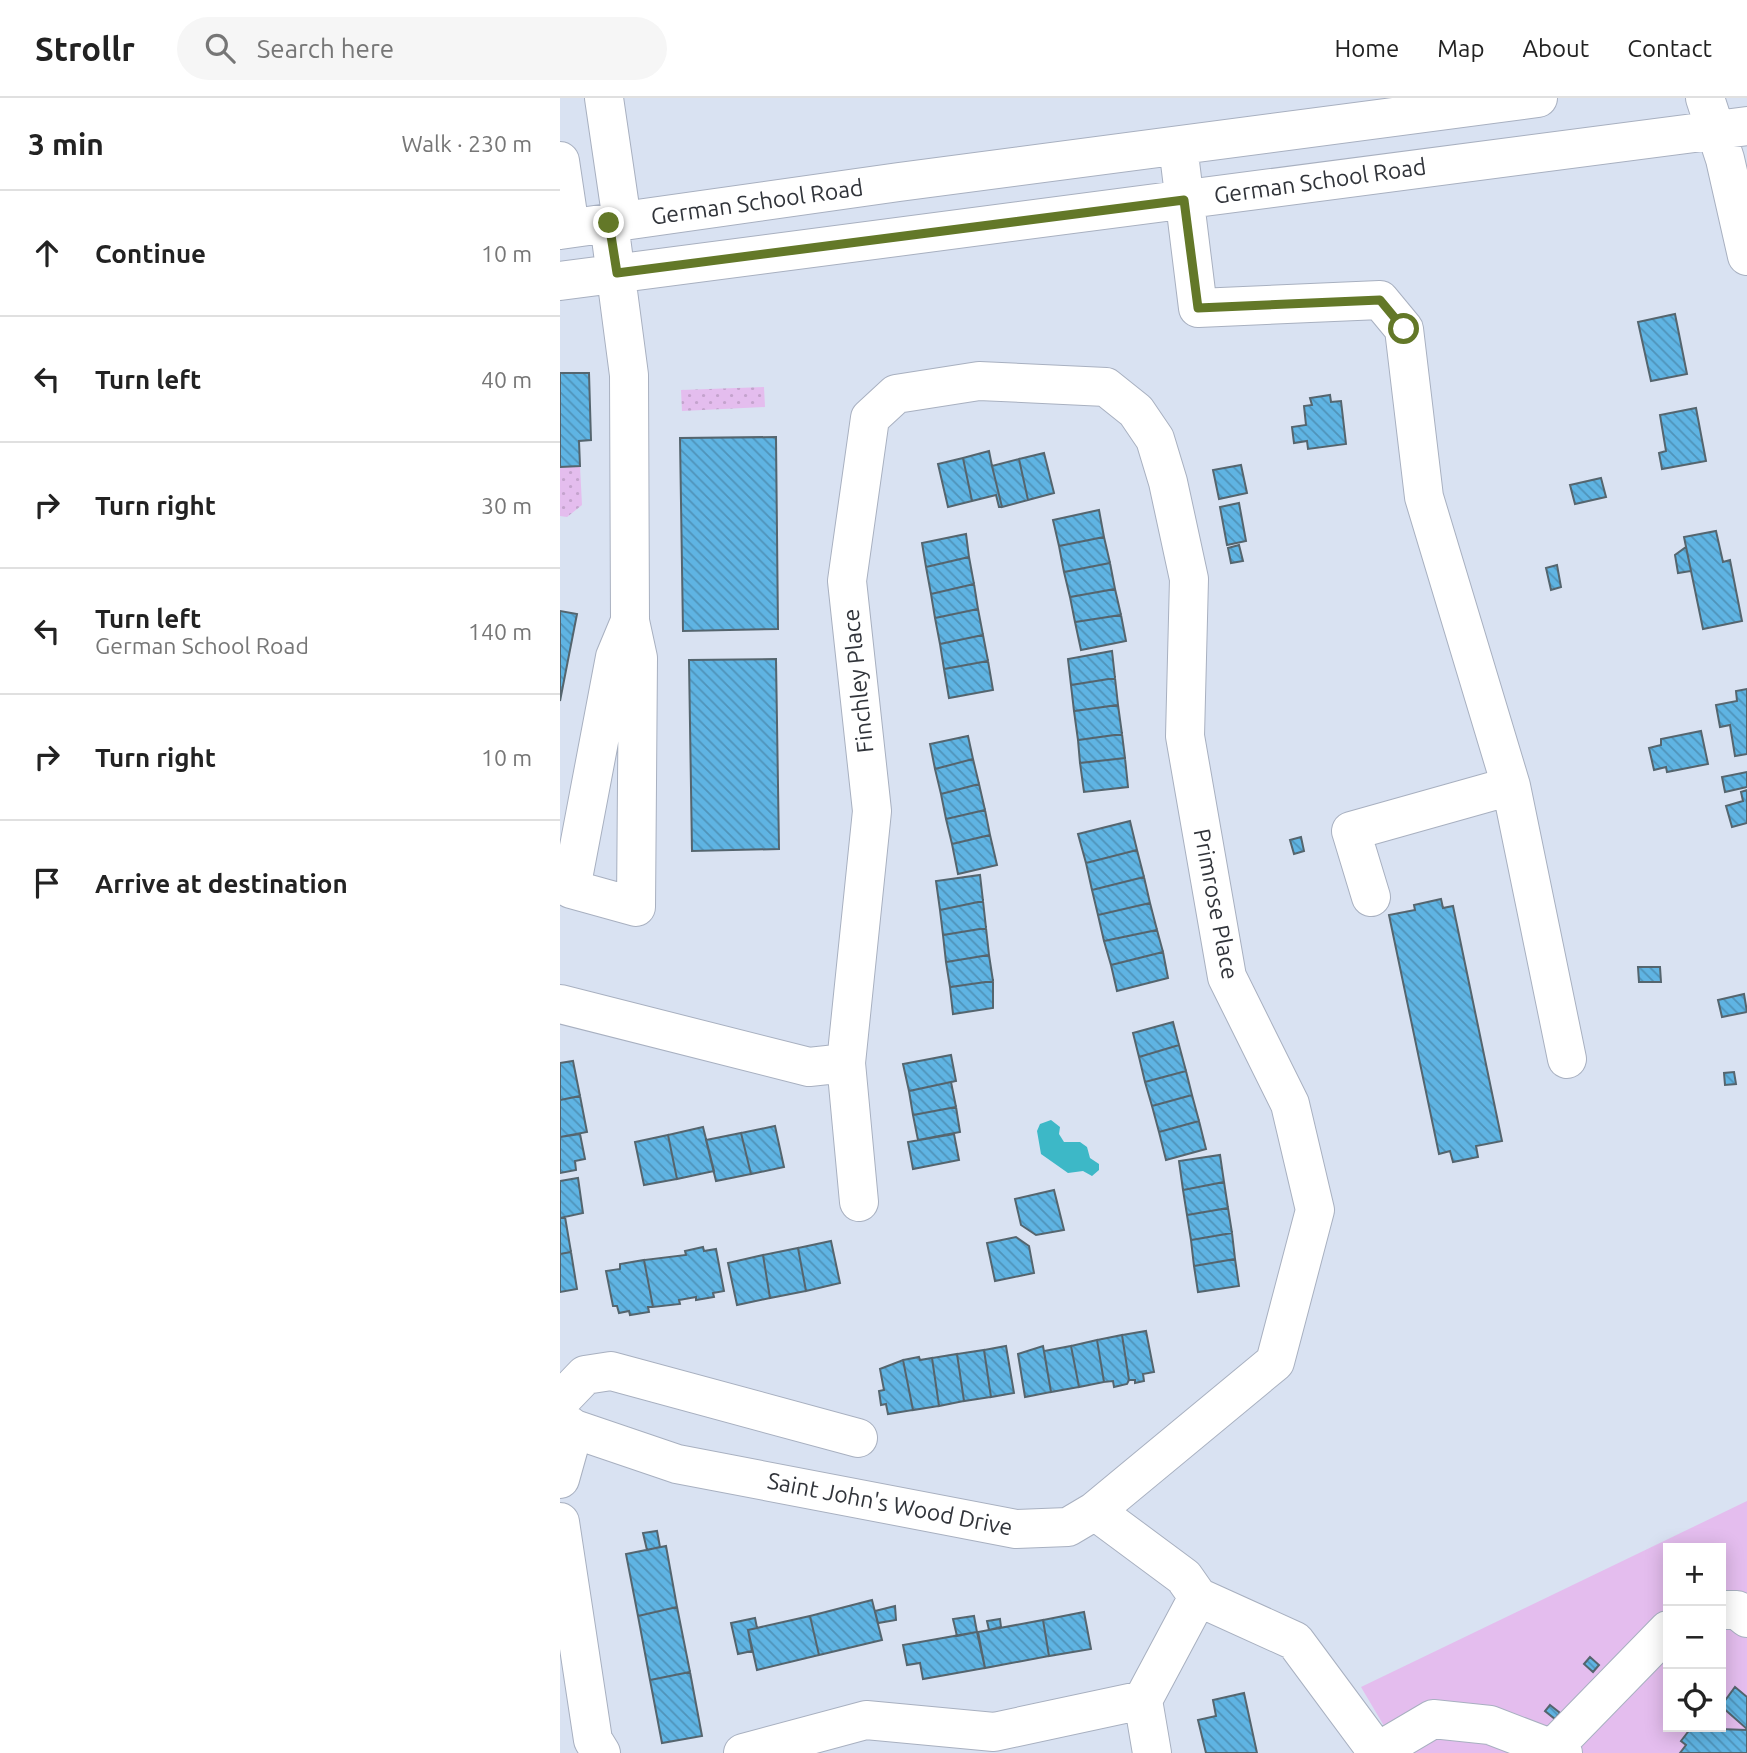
<!DOCTYPE html>
<meta charset="utf-8">
<style>
body{margin:0;font-family:Ubuntu,sans-serif;background:#f6f6f6;color:#222}
.controls{position:absolute;right:21px;bottom:21px;display:grid;overflow:hidden;border-radius:0px;box-shadow:0 4px 18px #0003}
.controls button{width:63px;height:63px;display:grid;place-items:center;padding:0;border:0;border-bottom:2px solid #e0e0e0;background:#fff;color:#222;font:35px sans-serif}
.stop{position:absolute;width:21px;height:21px;margin:-16px;border:5px solid #637828;border-radius:50%;background:#fff}
.stop.end{background:#637828;border-color:#fff;box-shadow:0 2px 7px #0008}
.list{margin:0;padding:0;list-style:none}
h2{display:flex;justify-content:space-between;align-items:center;height:91px;margin:0;padding:0 28px;font-size:30px}
h2 small{font-size:23px;font-weight:400;color:#767676}
.list li{display:grid;grid-template-columns:46px 1fr auto;gap:21px;align-items:center;box-sizing:border-box;height:126px;padding:0 28px;border-top:2px solid #e0e0e0}
.list b{display:block;font-size:26px;white-space:nowrap}
.list p{margin:0;font-size:23px;white-space:nowrap;color:#767676}
.list em{font-size:23px;font-style:normal;color:#767676}
.icon{flex:none;width:38px;height:38px;fill:none;stroke:currentColor;stroke-width:2;stroke-linecap:round;stroke-linejoin:round}
.map{position:relative;flex:none;width:1187px;height:1655px;overflow:hidden}
header{display:flex;align-items:center;gap:42px;box-sizing:border-box;height:98px;padding:0 35px;background:#fff;border-bottom:2px solid #e0e0e0}
header strong{font-size:33px}
nav{display:flex;gap:38px;margin-inline-start:auto;font-size:24px}
.search{width:490px;height:63px;background:#f6f6f6;display:flex;align-items:center;gap:18px;box-sizing:border-box;padding:0 24px;border-radius:38px;color:#767676;font-size:26px}
main{display:flex}
aside{flex:1;background:#fff}
.map>svg:first-child{display:block}
.green{fill:url(#green-dots)}
.pitch{fill:#e4bdee;fill-rule:evenodd}
.water{fill:#3db8c7}
.building{fill:url(#building-back-hatch);stroke:#55656e;stroke-width:2}
.lines{fill:none;stroke-linecap:round;stroke-linejoin:round}
.minor-casing{stroke:#a8b0c0;stroke-width:40}
.minor{stroke:#fff;stroke-width:38}
.route{stroke:#637828;stroke-width:9}
.labels{text-anchor:middle;stroke-width:6;stroke-linejoin:round;paint-order:stroke}
.street-label{font-size:23px;fill:#31343a;stroke:#fff}
</style>
<header>
<strong>Strollr</strong>
<div class="search"><svg class="icon" aria-label="search" viewBox="0 0 24 24"><circle cx="10" cy="10" r="6"/><path d="M15 15l6 6"/></svg>Search here</div>
<nav><a>Home</a><a>Map</a><a>About</a><a>Contact</a></nav>
</header>
<main>
<aside>
<h2>3 min<small>Walk · 230 m</small></h2>
<ul class="list">
<li><svg class="icon" aria-label="ahead" viewBox="0 0 24 24"><path d="M12 20V5M6 11l6-6 6 6"/></svg><div><b>Continue</b></div><em>10 m</em></li>
<li><svg class="icon" aria-label="left" viewBox="0 0 24 24"><path d="M17 20v-9H6M10 6l-5 5 5 5"/></svg><div><b>Turn left</b></div><em>40 m</em></li>
<li><svg class="icon" aria-label="right" viewBox="0 0 24 24"><path d="M7 20v-9h11M14 6l5 5-5 5"/></svg><div><b>Turn right</b></div><em>30 m</em></li>
<li><svg class="icon" aria-label="left" viewBox="0 0 24 24"><path d="M17 20v-9H6M10 6l-5 5 5 5"/></svg><div><b>Turn left</b><p>German School Road</p></div><em>140 m</em></li>
<li><svg class="icon" aria-label="right" viewBox="0 0 24 24"><path d="M7 20v-9h11M14 6l5 5-5 5"/></svg><div><b>Turn right</b></div><em>10 m</em></li>
<li><svg class="icon" aria-label="arrive" viewBox="0 0 24 24"><path d="M6 21V4h12l-3 4 3 4H6"/></svg><div><b>Arrive at destination</b></div></li>
</ul>
</aside>
<div class="map">
<svg width="1187" height="1655" viewBox="0 0 1187 1655">
<defs>
<pattern id="green-dots" width="8" height="8" patternUnits="userSpaceOnUse" patternTransform="scale(1.75)"><rect width="8" height="8" fill="#e4bdee"/><path d="M2 2h.1M6 6h.1" fill="none" stroke="#c4a3cd" stroke-width="1.8" stroke-linecap="round"/></pattern>
<pattern id="building-back-hatch" width="6" height="6" patternUnits="userSpaceOnUse" patternTransform="scale(1.75)"><rect width="6" height="6" fill="#5fb4e3"/><path d="M-1 5l2 2M0 0l6 6M5-1l2 2" fill="none" stroke="#4f93b9"/></pattern>
</defs>
<rect width="100%" height="100%" fill="#d9e2f2"/>
<path class="green" d="M204 289 205 309 122 313 121 292Z
M20 368 22 407 7 419 0 418V369Z"/>
<path class="pitch" d="M1187 1403V1655H840L801 1589ZM1108 1450H1161V1629H1108Z"/>
<path class="water" d="M491 1022 500 1029 499 1036 504 1044H520L527 1049 530 1060 539 1066V1072L532 1078 523 1073 508 1075 481 1056 477 1033 480 1026Z"/>
<path class="building" d="M1115 216 1127 276 1091 283 1078 224Z
M0 275H29L31 342 19 343 20 368 0 369Z
M770 297 771 304 781 303 786 346 748 351 747 343 734 345 732 329 746 327 744 308 752 307 750 300Z
M1136 310 1146 363 1102 371 1099 355 1106 353 1100 317Z
M216 339 218 531 123 533 120 340Z
M429 353 432 368 442 409H439L436 397 412 403 403 360Z
M484 355 494 395 468 402 459 361Z
M403 360 412 403 388 409 378 366Z
M459 361 468 402 442 409 432 368Z
M681 367 687 395 659 401 653 372Z
M1041 380 1046 399 1015 406 1010 387Z
M679 405 686 443 667 447 660 409Z
M539 412 544 439 499 448 493 422Z
M1156 433 1163 464 1170 462 1182 523 1143 531 1124 439Z
M406 436 409 459 366 469 362 445Z
M544 439 550 465 504 474 499 448Z
M679 447 683 463 671 465 668 450Z
M1126 449 1131 473 1118 475 1115 457Z
M409 459 414 486 371 496 366 469Z
M550 465 555 491 510 499 504 474Z
M997 467 1001 489 991 492 986 470Z
M414 486 418 511 375 520 371 496Z
M555 491 561 517 515 524 510 499Z
M418 511 423 537 380 546 375 520Z
M0 513 17 516 0 603Z
M561 517 566 543 521 552 515 524Z
M423 537 428 563 384 571 380 546Z
M552 553 555 580 511 587 508 561Z
M216 561 219 751 132 753 129 562Z
M428 563 433 592 389 600 384 571Z
M555 580 558 607 514 613 511 587Z
M1187 591V656L1175 658 1170 627 1160 629 1156 607 1177 603 1176 593Z
M558 607 562 636 518 642 514 613Z
M1141 633 1148 666 1107 674 1106 669 1094 672 1089 650 1101 647V641Z
M562 636 565 660 520 665 518 642Z
M408 638 413 661 375 671 370 646Z
M565 660 568 689 524 694 520 665Z
M413 661 419 686 381 696 375 671Z
M1187 674V689L1165 694 1162 679Z
M419 686 425 712 386 721 381 696Z
M1187 692V725L1172 729 1166 708 1183 703 1181 694Z
M425 712 430 737 392 746 386 721Z
M570 723 577 752 526 765 518 736Z
M430 737 437 767 398 776 392 746Z
M741 739 744 753 734 756 730 742Z
M577 752 584 779 532 792 526 765Z
M420 777 423 803 380 812 376 783Z
M584 779 590 805 538 817 532 792Z
M881 801 883 810 893 808 942 1043 916 1048 918 1059 893 1064 890 1053 879 1056 829 817 855 812 854 807Z
M423 803 426 830 383 837 380 812Z
M590 805 597 832 544 843 538 817Z
M426 830 429 857 386 864 383 837Z
M597 832 603 854 551 867 544 843Z
M603 854 608 880 557 893 551 867Z
M429 857 433 883 390 889 386 864Z
M1078 869H1100L1101 884H1079Z
M433 883V910L393 916 390 889Z
M1184 896 1187 914 1162 919 1158 902Z
M613 924 619 947 579 959 573 935Z
M619 947 626 973 585 984 579 959Z
M391 957 396 983 349 993 343 966Z
M13 963 20 998 0 1002V965Z
M626 973 632 997 592 1008 585 984Z
M1174 974 1176 986 1165 987 1164 975Z
M391 984 396 1009 353 1017 349 993Z
M632 997 639 1023 599 1034 592 1008Z
M20 998 27 1034 0 1039V1002Z
M396 1009 400 1034 358 1042 353 1017Z
M639 1023 646 1051 606 1062 599 1034Z
M215 1028 224 1069 191 1076 181 1035Z
M143 1029 154 1073 117 1081 108 1037Z
M181 1035 191 1076 156 1083 146 1042Z
M20 1036 25 1061 15 1063 16 1072 0 1075V1039Z
M394 1036 399 1062 353 1071 348 1044Z
M108 1037 117 1081 84 1087 75 1044Z
M660 1057 664 1084 623 1092 619 1063Z
M18 1080 23 1115 0 1120V1083Z
M664 1084 668 1110 627 1117 623 1092Z
M494 1092 504 1132 476 1137 461 1127 455 1101Z
M668 1110 672 1135 631 1142 627 1117Z
M5 1119 11 1154 0 1156V1120Z
M672 1135 675 1161 634 1168 631 1142Z
M456 1139 469 1148 474 1175 435 1183 427 1145Z
M271 1143 280 1185 246 1193 238 1150Z
M143 1149 144 1153 156 1151 164 1193 153 1195 154 1199 136 1202V1199L119 1202 120 1206 93 1209 84 1162 126 1157 125 1153Z
M238 1150 246 1193 210 1200 203 1157Z
M11 1154 17 1191 0 1194V1156Z
M203 1157 210 1200 177 1207 168 1165Z
M675 1161 679 1188 638 1194 634 1168Z
M84 1162 93 1209H88L89 1214 70 1217 69 1213 59 1215 57 1208H53L46 1173 60 1171V1166Z
M586 1233 594 1274 583 1276 584 1283 575 1285V1282H569L562 1237Z
M562 1237 569 1282 567 1286 554 1289 553 1283 544 1284 537 1242Z
M537 1242 544 1284 519 1289 511 1248Z
M446 1248 454 1295 431 1299 424 1252Z
M483 1248 491 1294 465 1299 458 1256Z
M511 1248 519 1289 491 1294 484 1253Z
M424 1252 431 1299 404 1303 397 1256Z
M397 1256 404 1303 379 1308 372 1260Z
M359 1259 360 1262 372 1260 379 1308 353 1312 343 1262Z
M343 1262 353 1312 328 1316 326 1306 321 1307 319 1293 324 1292 320 1271Z
M97 1433 100 1449 87 1452 83 1435Z
M106 1448 117 1509 78 1518 66 1456Z
M312 1502 322 1542 259 1557 250 1518Z
M335 1508 336 1522 318 1525 315 1513Z
M117 1509 130 1574 90 1582 78 1518Z
M524 1514 531 1551 489 1558 483 1522Z
M250 1518 259 1557 197 1572 188 1532Z
M414 1518 417 1534 397 1538 393 1521Z
M195 1520 197 1530 188 1532 192 1553 178 1556 171 1525Z
M440 1521 441 1529 429 1532 427 1523Z
M483 1522 489 1558 425 1570 418 1534Z
M417 1534 425 1570 363 1581 360 1565 347 1567 343 1547Z
M1030 1559 1039 1567 1033 1574 1024 1566Z
M130 1574 142 1638 102 1645 90 1582Z
M1175 1589 1187 1599V1631L1161 1608Z
M684 1595 697 1655H646L638 1622 656 1618 653 1602Z
M990 1607 1000 1615 995 1621 985 1613Z
M1131 1630 1187 1632V1655H1120L1126 1647 1121 1643Z"/>
<g class="lines">
<g class="minor-casing">
<path id="minor" d="M44 0 62 123
M1145 0 1165 61 1187 158
M618 48 638 210 820 202 844 231 864 399 951 688 791 733 811 799
M0 63 10 130
M49 125 69 277 70 523 78 560 76 809 11 791 55 559 70 523
M0 132 339 84 978 0
M0 183 1187 28
M951 688 1007 961
M0 906 249 969 286 965
M0 1303 25 1277 51 1273 298 1340
M0 1321 14 1331 117 1366 456 1431 508 1429 535 1413 715 1264 755 1112 730 1006 667 879 625 638 629 481 608 384 595 341 576 313 546 289 419 283 336 296 310 320 287 483 312 713 286 965 299 1104
M0 1381 14 1331
M535 1413 624 1479 638 1499 735 1543 818 1655
M0 1424 33 1642 41 1655
M1161 1512H1177L1187 1520
M994 1649 1108 1532
M817 1654 873 1621 930 1627 1003 1655
M183 1655 306 1622 434 1634 583 1602
M592 1655 583 1602 638 1499"/>
</g>
<use href="#minor" class="minor"/>
</g>
<g class="lines">
<path class="route" d="M49 125 57 175 624 102 638 210 820 202 844 231"/>
</g>
<g class="labels">
<g class="street-label">
<text transform="translate(760 83) rotate(-8)" y="8">German School Road</text>
<text transform="translate(197 104) rotate(-8)" y="8">German School Road</text>
<text transform="translate(298 583) rotate(-96)" y="8">Finchley Place</text>
<text transform="translate(656 806) rotate(79)" y="8">Primrose Place</text>
<text transform="translate(330 1406) rotate(11)" y="8">Saint John's Wood Drive</text>
</g>
</g>
</svg>
<div class="controls">
<button>+</button>
<button>−</button>
<button><svg class="icon" aria-label="locate" viewBox="0 0 24 24"><circle cx="12" cy="12" r="6"/><path d="M12 2v4M12 18v4M2 12h4M18 12h4"/></svg></button>
</div>
<div class="stop" style="left:844px;top:231px"></div>
<div class="stop end" style="left:49px;top:125px"></div>
</div>
</main>
